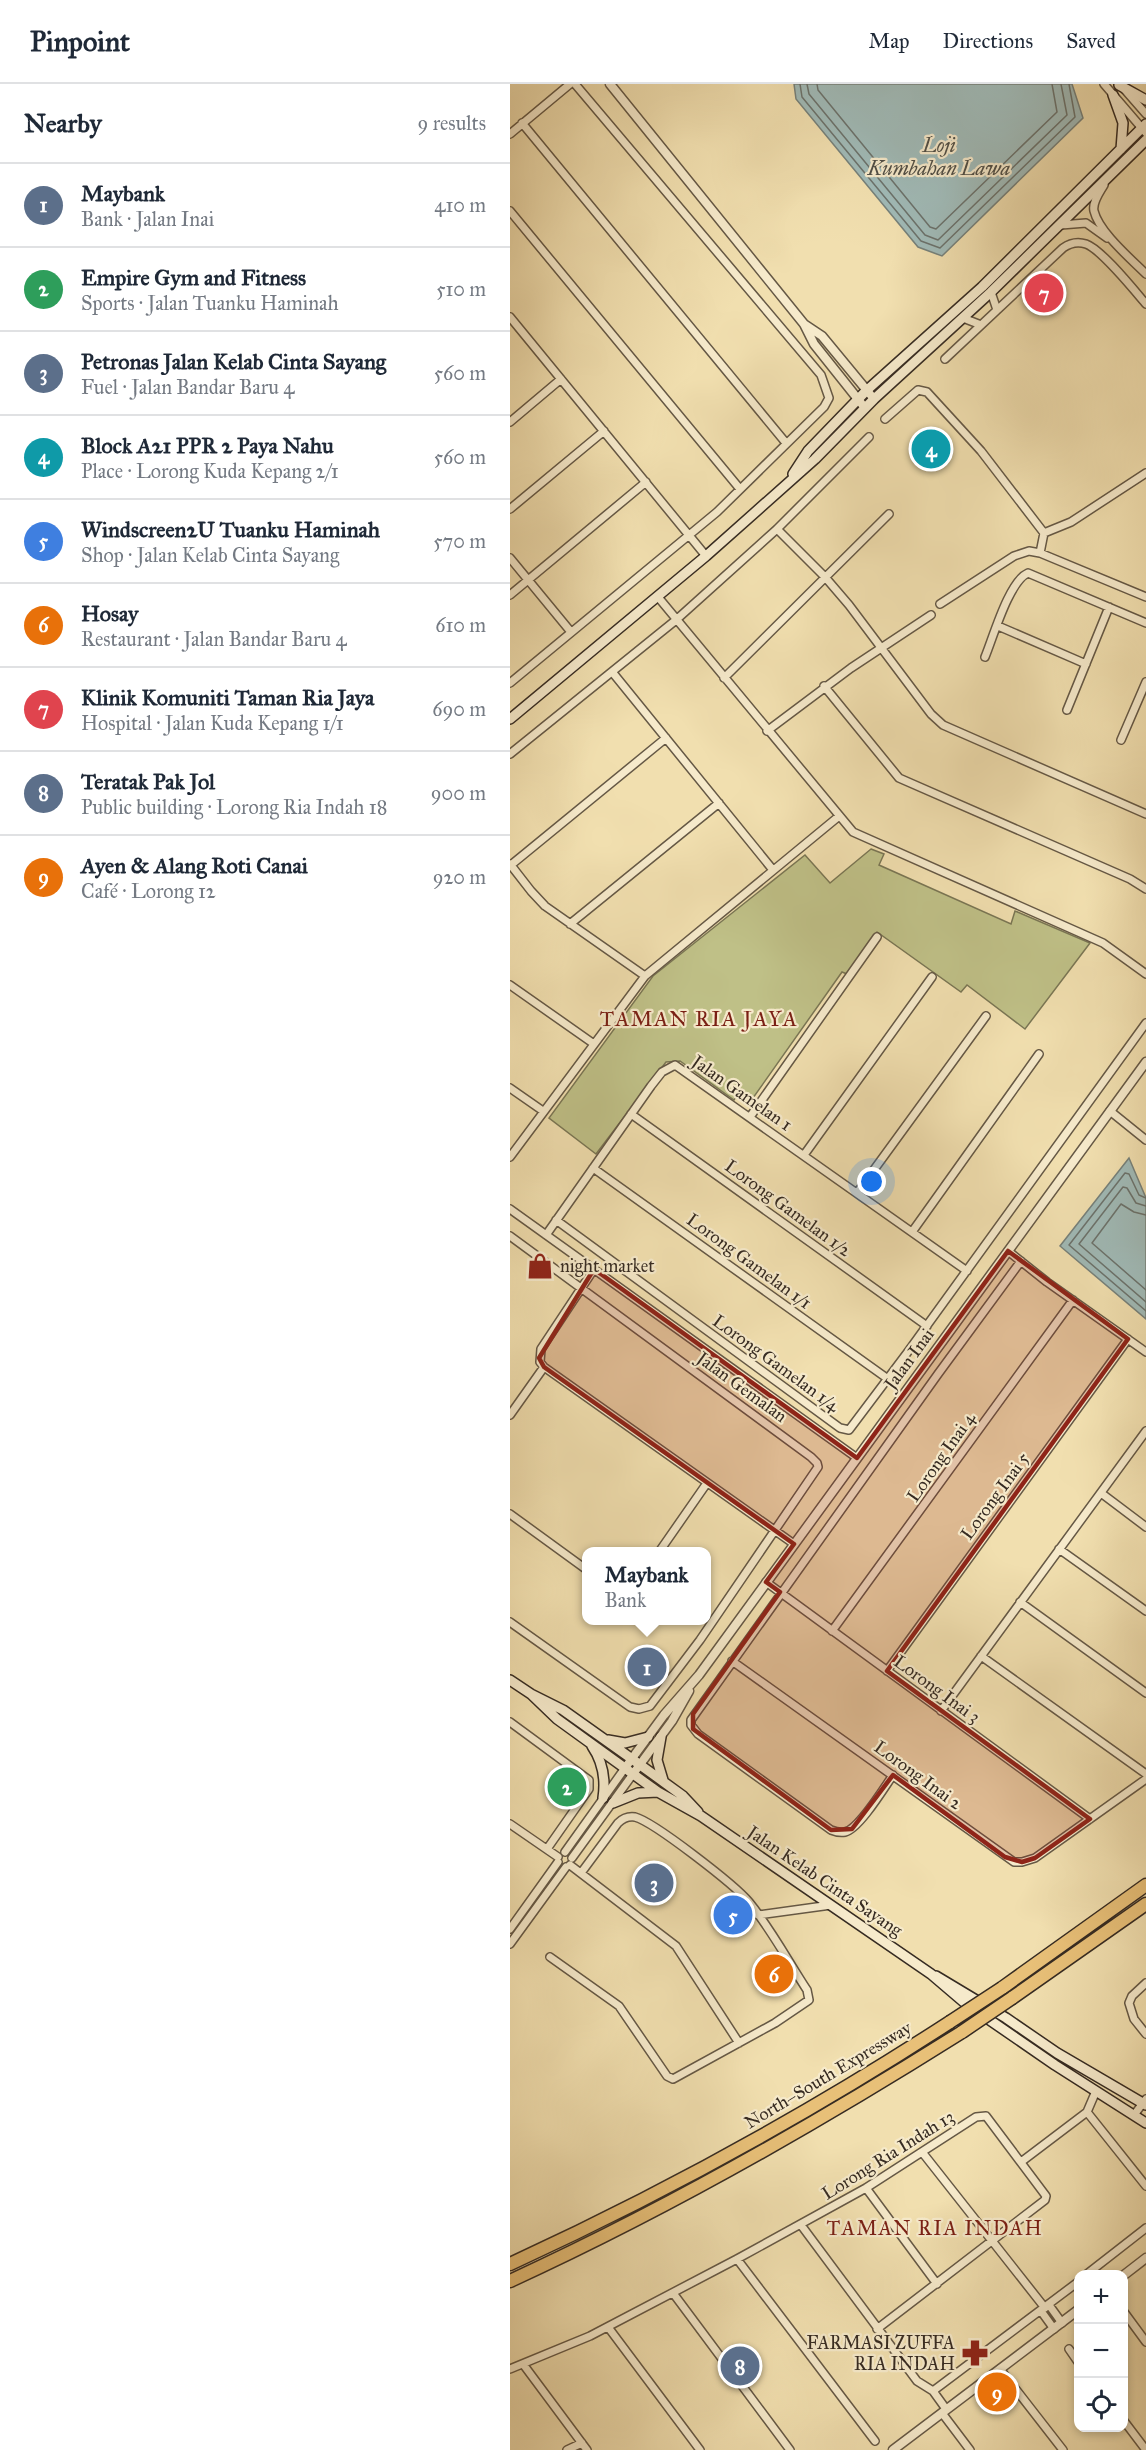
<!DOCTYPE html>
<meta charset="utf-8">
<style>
body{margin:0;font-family:"IM FELL Great Primer",serif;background:#f2f2f3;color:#1f2937}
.controls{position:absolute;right:18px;bottom:18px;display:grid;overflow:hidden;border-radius:12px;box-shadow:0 3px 9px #0003}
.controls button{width:54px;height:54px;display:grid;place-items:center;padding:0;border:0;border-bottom:2px solid #e0e1e3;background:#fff;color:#1f2937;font:30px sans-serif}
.you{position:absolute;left:362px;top:1098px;width:21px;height:21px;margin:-15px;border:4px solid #fff;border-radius:50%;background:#1a73e8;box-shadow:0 0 0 9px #1a73e833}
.badge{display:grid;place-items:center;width:39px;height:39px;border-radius:50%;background:#8f2418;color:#fff;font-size:20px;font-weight:700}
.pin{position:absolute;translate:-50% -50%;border:3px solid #fff;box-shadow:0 2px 6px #0006}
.popup{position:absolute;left:72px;top:1463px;width:129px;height:78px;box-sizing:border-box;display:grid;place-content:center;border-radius:12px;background:#fff;filter:drop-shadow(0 2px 4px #0005);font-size:20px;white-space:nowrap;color:#747a83}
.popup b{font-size:22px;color:#1f2937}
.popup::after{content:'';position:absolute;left:50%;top:100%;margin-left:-12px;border:12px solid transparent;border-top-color:#fff}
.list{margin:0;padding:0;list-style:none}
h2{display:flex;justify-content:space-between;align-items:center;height:78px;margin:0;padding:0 24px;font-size:26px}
h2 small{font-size:20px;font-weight:400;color:#747a83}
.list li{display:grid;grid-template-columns:39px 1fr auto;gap:18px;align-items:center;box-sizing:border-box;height:84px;padding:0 24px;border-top:2px solid #e0e1e3}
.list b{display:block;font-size:22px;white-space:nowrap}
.list p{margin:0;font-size:20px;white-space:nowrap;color:#747a83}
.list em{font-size:20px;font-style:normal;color:#747a83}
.icon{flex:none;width:33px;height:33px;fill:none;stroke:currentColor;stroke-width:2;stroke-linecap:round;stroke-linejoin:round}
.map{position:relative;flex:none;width:636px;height:2366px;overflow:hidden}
header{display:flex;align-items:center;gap:36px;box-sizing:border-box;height:84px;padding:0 30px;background:#fff;border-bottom:2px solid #e0e1e3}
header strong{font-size:28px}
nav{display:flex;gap:33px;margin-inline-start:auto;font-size:21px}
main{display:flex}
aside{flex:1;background:#fff}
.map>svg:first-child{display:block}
.green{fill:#bfc087;stroke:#7a7654;stroke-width:1.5}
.water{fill:#a0bab7;stroke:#76817b;stroke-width:1.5}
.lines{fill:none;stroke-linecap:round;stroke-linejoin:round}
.shore{stroke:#6b726c;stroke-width:1.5}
.minor-casing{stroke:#655845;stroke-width:10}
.tertiary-casing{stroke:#655845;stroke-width:11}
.secondary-casing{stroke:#362b22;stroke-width:12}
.motorway-casing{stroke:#362b22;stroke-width:15}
.minor{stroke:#f6eacb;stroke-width:7}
.tertiary{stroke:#f6eacb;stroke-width:8}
.secondary{stroke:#f6eacb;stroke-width:9}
.motorway{stroke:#e8c078;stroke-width:12}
.motorway-bridge-casing{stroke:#362b22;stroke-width:15;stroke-linecap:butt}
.motorway-bridge{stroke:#e8c078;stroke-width:12}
.marked{fill:#8f2418;fill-opacity:0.2;stroke:#8f2418;stroke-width:4.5;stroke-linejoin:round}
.labels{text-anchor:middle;stroke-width:4.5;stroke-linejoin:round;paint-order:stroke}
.street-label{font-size:18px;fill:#362b22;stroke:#f6eacb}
.poi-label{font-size:18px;fill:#362b22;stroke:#f6eacb;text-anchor:start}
.water-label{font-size:20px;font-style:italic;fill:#504f47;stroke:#f6eacb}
.neighbourhood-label{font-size:20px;letter-spacing:1.5px;fill:#7a1f14;stroke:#f6eacb}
.quarter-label{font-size:21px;letter-spacing:1.5px;fill:#7a1f14;stroke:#f6eacb}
</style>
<header>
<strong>Pinpoint</strong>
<nav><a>Map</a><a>Directions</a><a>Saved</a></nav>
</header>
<main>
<aside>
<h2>Nearby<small>9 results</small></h2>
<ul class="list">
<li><span class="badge" style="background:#5c6f8a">1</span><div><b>Maybank</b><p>Bank · Jalan Inai</p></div><em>410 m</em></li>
<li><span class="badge" style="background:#2e9e5b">2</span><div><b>Empire Gym and Fitness</b><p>Sports · Jalan Tuanku Haminah</p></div><em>510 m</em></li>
<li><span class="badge" style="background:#5c6f8a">3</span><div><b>Petronas Jalan Kelab Cinta Sayang</b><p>Fuel · Jalan Bandar Baru 4</p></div><em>560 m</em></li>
<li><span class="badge" style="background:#0f9aa8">4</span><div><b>Block A21 PPR 2 Paya Nahu</b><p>Place · Lorong Kuda Kepang 2/1</p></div><em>560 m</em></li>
<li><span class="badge" style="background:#3f7fe0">5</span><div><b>Windscreen2U Tuanku Haminah</b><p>Shop · Jalan Kelab Cinta Sayang</p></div><em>570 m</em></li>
<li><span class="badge" style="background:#e8710a">6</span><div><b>Hosay</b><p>Restaurant · Jalan Bandar Baru 4</p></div><em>610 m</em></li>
<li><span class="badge" style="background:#e0444e">7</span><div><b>Klinik Komuniti Taman Ria Jaya</b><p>Hospital · Jalan Kuda Kepang 1/1</p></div><em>690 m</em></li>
<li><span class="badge" style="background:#5c6f8a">8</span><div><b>Teratak Pak Jol</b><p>Public building · Lorong Ria Indah 18</p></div><em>900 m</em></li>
<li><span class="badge" style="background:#e8710a">9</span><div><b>Ayen &amp; Alang Roti Canai</b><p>Café · Lorong 12</p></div><em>920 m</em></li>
</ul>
</aside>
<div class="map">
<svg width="636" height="2366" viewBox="0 0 636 2366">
<rect width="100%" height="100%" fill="#f1dfaf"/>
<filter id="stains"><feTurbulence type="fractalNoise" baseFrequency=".00333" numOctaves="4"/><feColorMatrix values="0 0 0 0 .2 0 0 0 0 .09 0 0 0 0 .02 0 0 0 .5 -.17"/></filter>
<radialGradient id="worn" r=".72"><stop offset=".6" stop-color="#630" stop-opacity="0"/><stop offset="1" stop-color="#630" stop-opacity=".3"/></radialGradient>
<path class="green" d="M361 765 374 770 369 781 501 840 505 827 580 859 515 945 457 901 451 908 367 848 337 890 332 888 243 1014 231 1005 224 1016 170 977 156 978 86 1070 39 1034 143 892 295 771 320 799Z"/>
<path class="water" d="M284 0H562L573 34 432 172 408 163 286 15Z
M619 1074 636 1114V1235L550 1162Z"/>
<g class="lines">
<path class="shore" d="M290 0 292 13 411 157 430 164 565 33 559 0
M297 0 299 10 415 151 428 156 557 31 551 0
M307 0 308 6 420 143 426 145 547 28 542 0
M636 1114 629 1111 619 1090 615 1089 559 1161 636 1227
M636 1122 626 1119 617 1104 613 1103 569 1160 636 1218
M636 1131 624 1128 611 1120 582 1159 636 1206"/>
<g class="minor-casing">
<path id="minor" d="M594 0 636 49
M615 6 636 30
M12 39 276 359
M0 50 60 0
M594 101C590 108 582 118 584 127 589 148 621 175 636 190
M0 127 230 405
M551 141 576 139 597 154
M481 208 487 226
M0 233 196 472
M453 234 471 241
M435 275 553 164C560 159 567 157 576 160 591 165 624 206 636 220
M375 335 408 306 417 308 471 367 534 449 530 469
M0 338 51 295
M0 425 94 347
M267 445 315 493 339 521 421 630 433 641 636 730
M534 449 561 438 636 389
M0 474 61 548
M0 511 136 398
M148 513 343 748 593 859 636 890
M430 520 504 472 519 467 530 469 636 513
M488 542 576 580
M475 573C483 554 499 497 518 489L636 539
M103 589 263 786
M214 594 379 430
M0 599 207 428 314 323 319 314 311 291 65 0
M314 602 389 694 620 795 636 805
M557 626 599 523
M257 647 341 584 421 531
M611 656 636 598
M0 670 166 536 267 445 359 353
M0 780 21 807 35 822 135 892
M1 781 156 654
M60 840 209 719
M0 901 84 960
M0 1004 33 1027
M600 1027 636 1056
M121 1030 417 1242
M240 1033 367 853
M294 1071 422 893
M0 1073 135 892 328 733
M83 1084 378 1295
M347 1109 476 932
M0 1125 347 1374
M46 1136 330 1344 339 1346 397 1269 636 939
M402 1148 529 970
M36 1151 141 1002 152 988 165 981 457 1187
M0 1152 301 1373 307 1379 308 1383 190 1556 140 1622 129 1625 120 1623 0 1538
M498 1167 537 1198 636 1268
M84 1185 31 1265 30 1278 34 1283 284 1460
M0 1331 34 1283
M591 1409 636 1443
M0 1430 77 1486
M549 1465 636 1527
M149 1468 197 1399
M256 1498 580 1735
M510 1518 636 1609
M322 1547 563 1216
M471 1572 636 1690
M222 1577 504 1778H512L525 1774 636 1695
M377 1587 618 1255
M431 1627 636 1347
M0 1638 79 1696V1705L37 1765
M383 1691C374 1704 349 1745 335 1748 330 1749 326 1748 321 1746L188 1650 181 1641V1636L428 1290 511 1177
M0 1740 48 1773
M55 1768 115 1684
M62 1774 123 1690
M60 1781 166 1862 229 1959
M248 1831 321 1821
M0 1845 48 1778
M0 1860 56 1783
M40 1873 109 1922 157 1992 163 1995 265 1939 299 1916 297 1906C278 1877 261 1845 239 1818 225 1801 144 1738 125 1733 118 1732 113 1734 108 1739L71 1789
M636 1899 622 1912 619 1919 624 1935 636 1950
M577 2028 636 2102
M624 2031 636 2015
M412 2068 535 2224
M511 2078 577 2028 586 2007
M356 2104 427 2200
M291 2141 407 2297 423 2307 436 2325
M227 2175 365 2357
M577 2190 636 2144
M163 2209 280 2366
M539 2221 552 2239
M531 2227 544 2245
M614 2228 636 2258
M98 2243 190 2366
M559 2265 568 2278
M13 2280 77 2366
M0 2285 80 2252 227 2175 356 2104 466 2033 476 2032 536 2112 535 2116 367 2245
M490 2285 553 2366
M423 2307 568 2198
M432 2329 460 2366
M614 2337 636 2366
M57 2366 72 2359"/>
</g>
<g class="tertiary-casing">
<path id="tertiary" d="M100 0 294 240 304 260 355 324
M294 240 312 252 364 315
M115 1684 154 1631 189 1591 636 978
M123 1690 162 1637 179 1607
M614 2191 636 2174
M383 2366 568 2226"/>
</g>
<g class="secondary-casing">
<path id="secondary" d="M609 1 636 16
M603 11 613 39 611 65
M283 390 298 367 356 307 472 203 636 40
M0 635 196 472 305 375 364 315 481 208 636 56
M0 1596 21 1610 53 1626 122 1675 173 1712 188 1728
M21 1610 47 1635 148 1708 191 1732 421 1890 455 1919 545 1981 636 2039
M151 1653 147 1676 153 1696
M98 1656 115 1659 138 1653
M82 1662C93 1678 96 1694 93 1714
M103 1719 128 1709 148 1708
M426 1892 496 1934 547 1969 636 2021"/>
</g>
<g class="motorway-casing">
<path id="motorway" d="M492 1904 636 1801
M502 1914 636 1820
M0 2180C152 2110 300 2029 440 1938
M0 2197C157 2125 306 2040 452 1948"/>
</g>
<use href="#minor" class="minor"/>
<use href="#tertiary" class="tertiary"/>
<use href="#secondary" class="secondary"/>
<use href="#motorway" class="motorway"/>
<g class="motorway-bridge-casing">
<path id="motorway-bridge" d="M440 1938 492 1904
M452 1948 502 1914"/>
</g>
<use href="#motorway-bridge" class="motorway-bridge"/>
</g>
<path class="marked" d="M498 1167 618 1255 377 1587 580 1735 525 1774 512 1778 495 1773 383 1691 342 1745 321 1746 183 1645V1630L270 1508 256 1498 284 1460 34 1283 29 1274 84 1185 347 1374Z"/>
<defs>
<g id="shop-bare" transform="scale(2.07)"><path d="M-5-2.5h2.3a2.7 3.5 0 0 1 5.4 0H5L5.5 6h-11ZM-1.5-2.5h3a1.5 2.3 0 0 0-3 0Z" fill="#8f2418" stroke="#f6eacb" stroke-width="2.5" paint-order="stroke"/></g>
<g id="pharmacy-bare" transform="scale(2.07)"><path d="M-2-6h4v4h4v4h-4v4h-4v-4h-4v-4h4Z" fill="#8f2418" stroke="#f6eacb" stroke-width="2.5" paint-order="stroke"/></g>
</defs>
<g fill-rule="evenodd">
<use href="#shop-bare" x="30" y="1182"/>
<use href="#pharmacy-bare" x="465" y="2269"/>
</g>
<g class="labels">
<g class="street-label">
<text transform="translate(232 1009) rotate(35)" y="6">Jalan Gamelan 1</text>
<text transform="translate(278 1124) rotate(36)" y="6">Lorong Gamelan 1/2</text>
<text transform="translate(239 1177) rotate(36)" y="6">Lorong Gamelan 1/1</text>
<text transform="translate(399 1275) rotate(-54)" y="6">Jalan Inai</text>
<text transform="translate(266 1279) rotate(36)" y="6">Lorong Gamelan 1/4</text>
<text transform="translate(232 1303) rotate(36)" y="6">Jalan Gemalan</text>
<text transform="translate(431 1373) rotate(-55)" y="6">Lorong Inai 4</text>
<text transform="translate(485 1412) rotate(-54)" y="6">Lorong Inai 5</text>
<text transform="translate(427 1605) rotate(36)" y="6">Lorong Inai 3</text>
<text transform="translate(408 1691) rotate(36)" y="6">Lorong Inai 2</text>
<text transform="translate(315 1797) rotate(34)" y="6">Jalan Kelab Cinta Sayang</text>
<text transform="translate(318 1991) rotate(-31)" y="6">North–South Expressway</text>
<text transform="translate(378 2071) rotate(-32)" y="6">Lorong Ria Indah 13</text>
</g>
<g class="poi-label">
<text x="50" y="1188">night market</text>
<text x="445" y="2265" text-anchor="end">FARMASI ZUFFA<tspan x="445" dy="21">RIA INDAH</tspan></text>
</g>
<g class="water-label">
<text x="429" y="68">Loji<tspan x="429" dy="23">Kumbahan Lawa</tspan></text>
</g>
<g class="neighbourhood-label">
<text x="425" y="2151">TAMAN RIA INDAH</text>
</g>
<g class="quarter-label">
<text x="189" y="942">TAMAN RIA JAYA</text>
</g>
</g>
<rect width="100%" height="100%" filter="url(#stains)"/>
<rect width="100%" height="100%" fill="url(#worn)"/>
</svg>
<div class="controls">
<button>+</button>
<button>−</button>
<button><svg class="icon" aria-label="locate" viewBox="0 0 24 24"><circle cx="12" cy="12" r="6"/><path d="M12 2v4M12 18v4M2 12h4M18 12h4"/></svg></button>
</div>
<div class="you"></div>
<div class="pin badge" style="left:137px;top:1583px;background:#5c6f8a">1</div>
<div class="popup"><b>Maybank</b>Bank</div>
<div class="pin badge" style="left:57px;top:1703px;background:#2e9e5b">2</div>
<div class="pin badge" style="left:144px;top:1799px;background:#5c6f8a">3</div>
<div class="pin badge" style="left:421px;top:365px;background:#0f9aa8">4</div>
<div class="pin badge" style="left:223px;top:1831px;background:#3f7fe0">5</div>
<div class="pin badge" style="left:264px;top:1890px;background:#e8710a">6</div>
<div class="pin badge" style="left:534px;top:209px;background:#e0444e">7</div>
<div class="pin badge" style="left:230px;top:2282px;background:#5c6f8a">8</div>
<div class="pin badge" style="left:487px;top:2308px;background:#e8710a">9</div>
</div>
</main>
